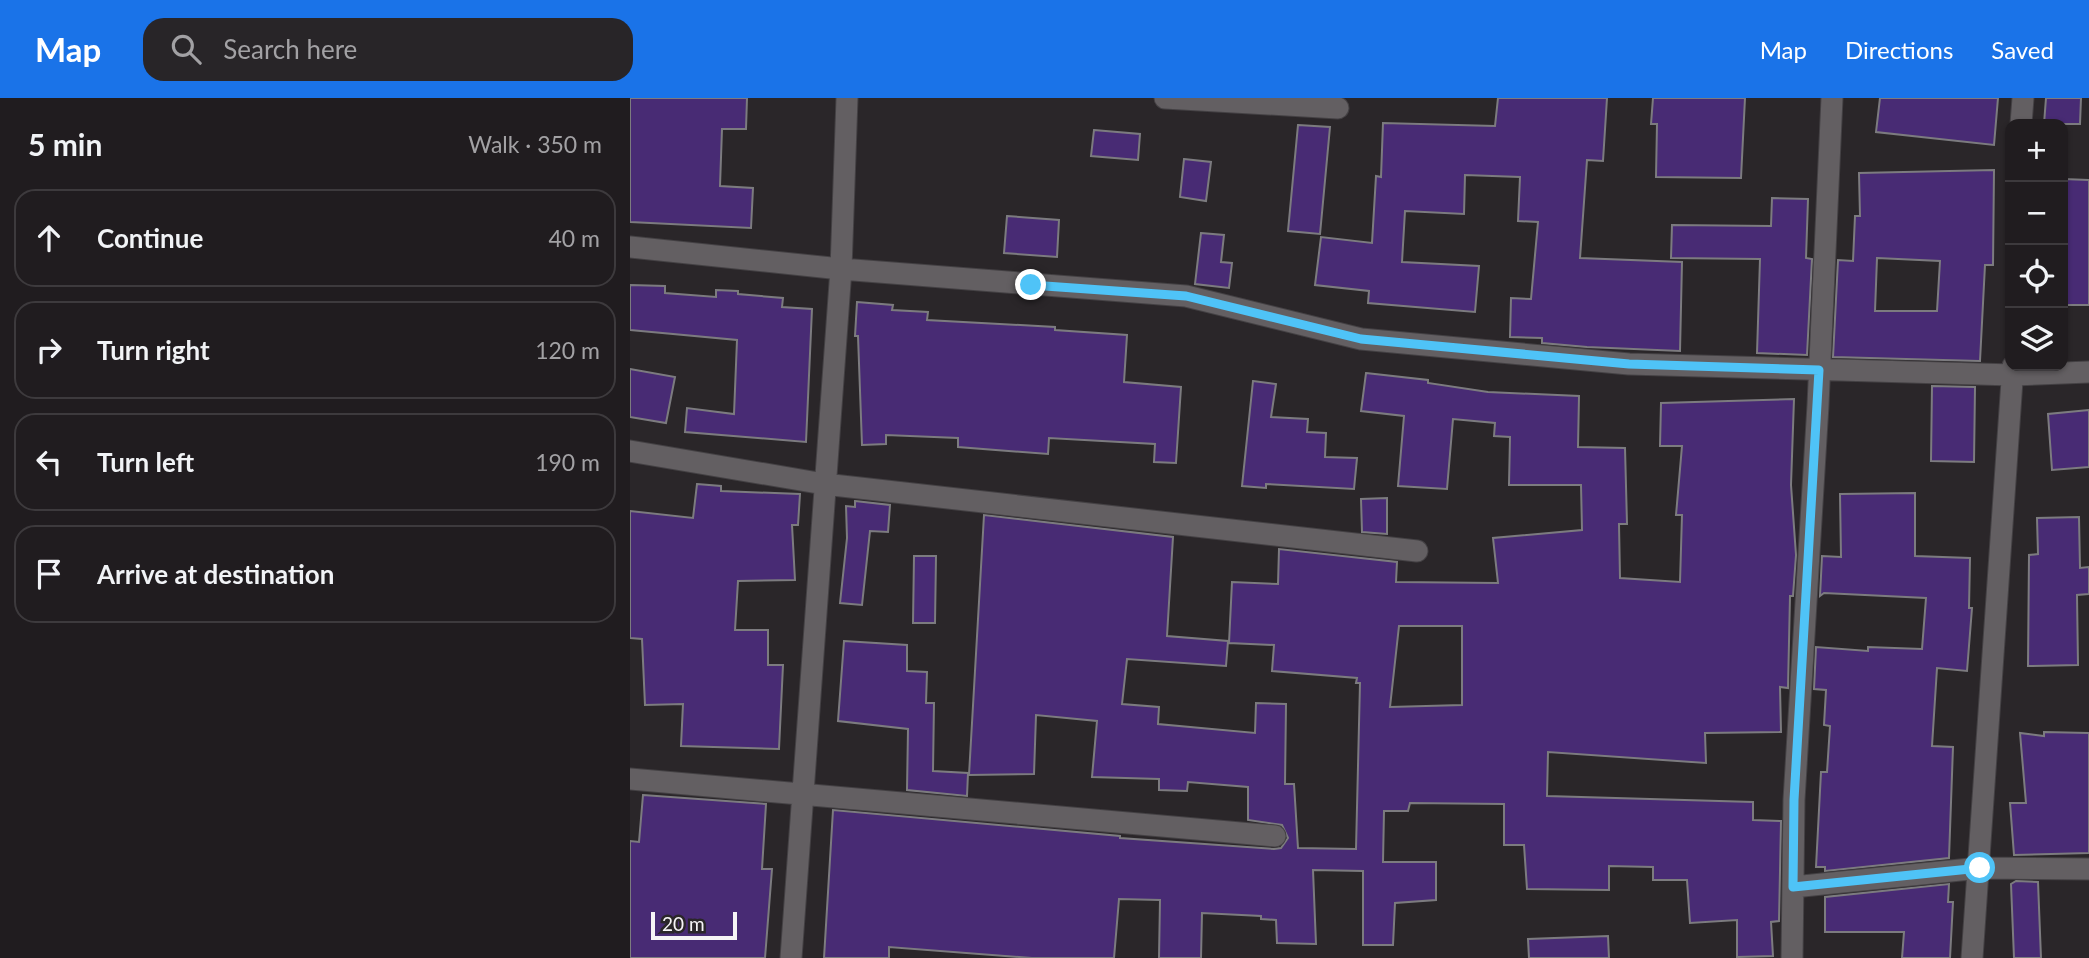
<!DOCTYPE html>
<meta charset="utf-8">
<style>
body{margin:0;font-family:Lato,sans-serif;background:#282528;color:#f1f3f6}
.controls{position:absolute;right:21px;top:21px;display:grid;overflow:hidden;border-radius:14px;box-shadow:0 2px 5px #0004}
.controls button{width:63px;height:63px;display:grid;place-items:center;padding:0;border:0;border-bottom:2px solid #3d3a3d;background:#201c1f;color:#f1f3f6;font:35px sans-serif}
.scale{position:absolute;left:21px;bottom:18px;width:86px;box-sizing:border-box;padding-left:7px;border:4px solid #f6f4f6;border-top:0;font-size:19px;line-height:24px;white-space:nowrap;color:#f6f4f6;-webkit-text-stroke:5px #2a2629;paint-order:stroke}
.stop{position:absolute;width:21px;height:21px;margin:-16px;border:5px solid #4fc3f7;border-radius:50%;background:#fff}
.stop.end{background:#4fc3f7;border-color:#fff;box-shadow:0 2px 7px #0008}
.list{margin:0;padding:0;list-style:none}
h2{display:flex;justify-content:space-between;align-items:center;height:91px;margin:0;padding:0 28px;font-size:30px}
h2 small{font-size:23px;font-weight:400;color:#a2a1a4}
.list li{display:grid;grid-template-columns:46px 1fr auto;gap:21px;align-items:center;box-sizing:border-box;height:98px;margin:0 14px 14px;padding:0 14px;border:2px solid #3d3a3d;border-radius:21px}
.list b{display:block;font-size:26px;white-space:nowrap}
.list em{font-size:23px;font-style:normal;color:#a2a1a4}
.icon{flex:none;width:38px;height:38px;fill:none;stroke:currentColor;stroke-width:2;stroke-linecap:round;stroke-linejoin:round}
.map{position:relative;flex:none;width:1459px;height:860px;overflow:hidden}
header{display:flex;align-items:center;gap:42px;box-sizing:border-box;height:98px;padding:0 35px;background:#1a73e8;color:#fff}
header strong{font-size:33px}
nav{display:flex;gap:38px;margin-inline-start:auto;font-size:24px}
.search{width:490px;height:63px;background:#282528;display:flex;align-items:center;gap:18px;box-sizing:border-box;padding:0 24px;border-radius:21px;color:#a2a1a4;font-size:26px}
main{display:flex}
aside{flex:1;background:#201c1f}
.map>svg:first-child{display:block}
.building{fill:#482b74;stroke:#7c7b7f;stroke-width:2;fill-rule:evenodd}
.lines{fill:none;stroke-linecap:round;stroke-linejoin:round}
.minor-casing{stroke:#444144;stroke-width:23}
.minor{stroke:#635f62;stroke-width:21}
.route{stroke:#4fc3f7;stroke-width:9}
</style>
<header>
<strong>Map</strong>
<div class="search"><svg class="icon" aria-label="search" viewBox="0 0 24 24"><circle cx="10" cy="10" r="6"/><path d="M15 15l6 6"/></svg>Search here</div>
<nav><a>Map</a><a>Directions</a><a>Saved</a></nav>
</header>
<main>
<aside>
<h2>5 min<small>Walk · 350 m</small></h2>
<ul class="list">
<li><svg class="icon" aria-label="ahead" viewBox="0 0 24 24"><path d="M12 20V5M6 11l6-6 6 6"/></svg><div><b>Continue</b></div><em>40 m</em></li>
<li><svg class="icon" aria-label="right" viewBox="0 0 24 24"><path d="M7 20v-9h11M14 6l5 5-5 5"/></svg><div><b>Turn right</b></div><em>120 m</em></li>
<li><svg class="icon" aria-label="left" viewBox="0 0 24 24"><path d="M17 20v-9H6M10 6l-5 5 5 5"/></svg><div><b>Turn left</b></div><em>190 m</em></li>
<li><svg class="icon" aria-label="arrive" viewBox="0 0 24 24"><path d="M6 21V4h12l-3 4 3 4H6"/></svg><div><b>Arrive at destination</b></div></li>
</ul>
</aside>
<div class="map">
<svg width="1459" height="860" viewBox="0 0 1459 860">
<rect width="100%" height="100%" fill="#2a2629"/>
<path class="building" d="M0 0H117L116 31H92L90 88 123 90 121 130 0 124Z
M868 0H977L973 63 957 62 950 160 1052 164 1050 253 957 249 912 245V240L880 239 881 200 901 201 908 124 888 123 890 79 835 77 834 116 775 113 772 164 849 168 845 214 738 205 739 193 685 187 691 139 742 145 746 78 751 79 753 25 865 28Z
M1023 0H1115L1111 80 1026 79 1027 26H1021Z
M1250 0H1368L1364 47 1246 34Z
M1416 0H1451L1450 26H1414Z
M668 27 700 29 690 136 658 133Z
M464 32 510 36 508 62 461 58Z
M554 61 581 64 576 103 550 99Z
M1364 72 1363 167H1355L1350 263 1203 259 1208 162 1223 163 1225 118H1230L1229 75ZM1247 160 1310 163 1307 213H1245Z
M1433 81 1459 82V207H1433Z
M1142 100 1178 101 1176 160 1182 161 1177 257 1127 255 1130 161 1041 160 1042 127 1141 128Z
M377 118 429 122 427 159 374 155Z
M571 135 594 137 591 164 602 165 599 190 565 186Z
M0 187 35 188V195L86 199V192L108 193V196L153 200 152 209 182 211 176 344 55 334 57 310 104 316 107 242 0 232Z
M227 204 263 207 262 212 298 214 297 222 425 229V232L497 237 494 284 551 289 546 365 524 364 525 346 419 340 418 356 328 349V340L256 337V346L232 347 228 238H225Z
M0 271 45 279 36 325 0 319Z
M736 275 798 282V285L858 294 949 298 948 349 995 350 997 426H989L990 480 1050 484 1052 417H1046L1052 348H1030L1031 305 1164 301 1161 387 1166 457 1163 498H1160L1158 590 1150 589 1151 634 1075 635 1076 665 918 654 917 698 1123 704V722L1151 723 1149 823 1141 824 1143 858 1107 859V822L1060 825 1057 782H1023V769L979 768V792L897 791 894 747H874V706L780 705 778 713H754L753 764H806V802L765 805 763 847H733V773L683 772 686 846 647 845 646 822 631 821V818L572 815 571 860H529L530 802 489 801 484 860H402L259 849V860H194L203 712 490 738V740L644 751 651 750 658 740 652 727 618 722V689L558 684 557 693 529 692V681L462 679 467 623 406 617 404 676 339 677 354 417 543 439 537 538 598 543 596 568 497 561 492 606 529 609 528 626 625 635 626 605 656 606 655 686H664L668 750 726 751 730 585H726L727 580 642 573 644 547 599 545 602 484 648 486 649 451 767 464 766 484 868 485 863 440 952 432 951 387H879L880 339 864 338 865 325 823 321 817 391 768 388 774 318 731 313ZM769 528H832V607L760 609Z
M623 283 646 286 641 319 678 321 677 334 696 335 695 359 727 360 724 391 636 386V390L612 388Z
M1302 288 1345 289 1344 364 1301 363Z
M1459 312V369L1422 372 1418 316Z
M67 386 91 388V393L170 396 168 427H162L165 482 108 483 105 532H138V567H153L149 651 51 648 53 606 15 607 12 541 0 540V413L63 420Z
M1285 395V458L1340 460 1339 510H1342L1337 573 1307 570 1302 648 1323 649 1319 760 1195 773V769H1186L1191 674H1197L1200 628 1194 627 1196 592 1184 591 1186 549 1238 553V549L1292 551 1296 500 1194 495 1190 498 1192 458 1211 459 1210 396Z
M757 400V436L732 434 731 401Z
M225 403 260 407 258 434 240 433 232 507 210 505 217 440 216 408 225 409Z
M1449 419 1450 470 1459 469V496L1447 497 1448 567 1398 568 1399 457 1408 456 1407 420Z
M284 458H306L305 525H283Z
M214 543 277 547V573L297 574 296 605H304L303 673 338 675 337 698 277 692 278 631 208 623Z
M1414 634 1459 635V755L1384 757 1380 705H1396L1390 635 1414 638Z
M13 697 136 706 132 771H142L135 860H0V743L9 744Z
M1386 783 1408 784 1411 860H1384L1381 786Z
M1319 786 1318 804H1323L1320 860H1272L1274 834H1195V799Z
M978 838 979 860H899L898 841Z"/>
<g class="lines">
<g class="minor-casing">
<path id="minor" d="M535 0 708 10
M1391 26 1393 0
M0 149 211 171 556 198 731 241 999 266 1383 277 1459 274
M0 353 194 386 787 453
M0 681 645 738
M1163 789 1350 770 1459 771
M161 860 211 171 217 0
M1162 860 1164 702 1188 307 1202 0
M1342 860 1383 268"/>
</g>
<use href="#minor" class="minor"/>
</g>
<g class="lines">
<path class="route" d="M401 187 556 198 731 241 999 266 1189 272 1164 702 1163 789 1350 770"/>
</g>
</svg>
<div class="controls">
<button>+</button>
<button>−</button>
<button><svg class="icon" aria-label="locate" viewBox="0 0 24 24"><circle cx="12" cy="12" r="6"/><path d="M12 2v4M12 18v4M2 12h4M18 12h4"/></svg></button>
<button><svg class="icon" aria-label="layers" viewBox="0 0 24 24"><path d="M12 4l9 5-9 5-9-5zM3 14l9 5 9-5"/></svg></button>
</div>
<div class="scale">20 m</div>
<div class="stop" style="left:1350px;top:770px"></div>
<div class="stop end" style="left:401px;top:187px"></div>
</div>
</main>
